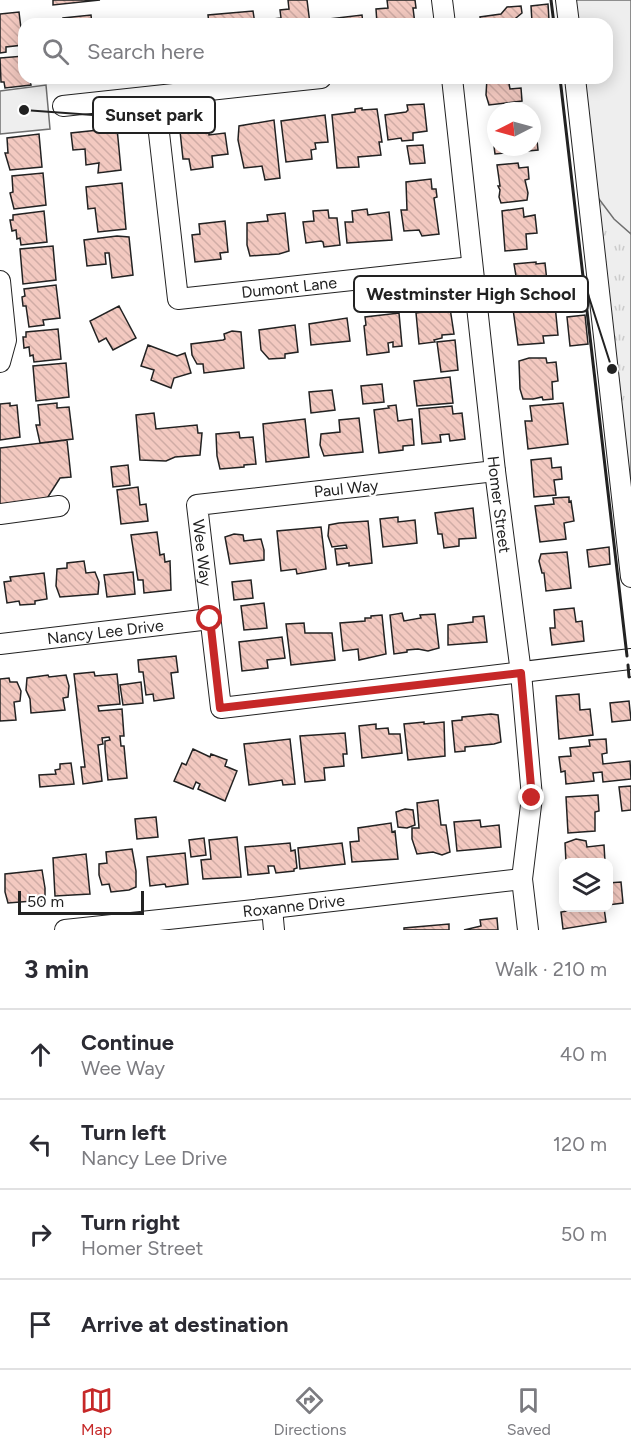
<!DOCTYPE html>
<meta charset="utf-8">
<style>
body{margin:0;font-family:Figtree,sans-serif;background:#f7f7f7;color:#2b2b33}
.controls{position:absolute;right:18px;bottom:18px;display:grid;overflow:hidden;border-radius:12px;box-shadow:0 3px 15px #0003}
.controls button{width:54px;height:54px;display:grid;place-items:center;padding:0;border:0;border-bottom:2px solid #e1e1e2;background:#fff;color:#2b2b33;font:30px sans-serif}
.compass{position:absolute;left:487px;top:102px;width:54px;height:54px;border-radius:50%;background:#fff;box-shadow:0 3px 15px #0003;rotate:264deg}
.scale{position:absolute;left:18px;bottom:15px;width:126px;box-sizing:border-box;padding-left:6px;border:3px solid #222;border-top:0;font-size:16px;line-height:21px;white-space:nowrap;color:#222;-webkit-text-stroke:4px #fff;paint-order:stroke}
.stop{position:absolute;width:18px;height:18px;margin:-14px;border:4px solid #c62828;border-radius:50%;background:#fff}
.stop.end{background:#c62828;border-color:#fff;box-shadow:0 2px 6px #0008}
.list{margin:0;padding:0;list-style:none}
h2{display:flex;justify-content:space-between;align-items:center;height:78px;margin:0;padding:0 24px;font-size:26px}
h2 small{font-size:20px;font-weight:400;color:#7c7c81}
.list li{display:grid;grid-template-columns:39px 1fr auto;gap:18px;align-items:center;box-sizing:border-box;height:90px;padding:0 24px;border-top:2px solid #e1e1e2}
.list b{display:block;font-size:22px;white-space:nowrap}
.list p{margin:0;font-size:20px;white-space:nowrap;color:#7c7c81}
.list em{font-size:20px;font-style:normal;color:#7c7c81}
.icon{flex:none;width:33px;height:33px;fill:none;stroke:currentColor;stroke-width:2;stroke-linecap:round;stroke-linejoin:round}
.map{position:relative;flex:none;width:631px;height:930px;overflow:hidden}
.search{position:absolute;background:#fff;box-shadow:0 3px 15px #0003;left:18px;right:18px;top:18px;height:66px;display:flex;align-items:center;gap:15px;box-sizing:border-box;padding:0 21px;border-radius:18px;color:#7c7c81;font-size:22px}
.sheet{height:438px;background:#fff}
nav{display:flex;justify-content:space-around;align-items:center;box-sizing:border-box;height:84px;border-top:2px solid #e1e1e2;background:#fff;font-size:16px;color:#7c7c81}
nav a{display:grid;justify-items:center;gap:3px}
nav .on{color:#c62828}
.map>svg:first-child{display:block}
.grass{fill:url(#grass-tufts);stroke:#6f6f6f;stroke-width:1.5}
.park{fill:#eee;stroke:#6f6f6f;stroke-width:1.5}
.building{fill:url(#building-back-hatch);stroke:#222;stroke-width:1.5}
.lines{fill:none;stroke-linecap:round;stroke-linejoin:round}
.minor-casing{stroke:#222;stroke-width:22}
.minor{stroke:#fff;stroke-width:20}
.fence{stroke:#222;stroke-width:1.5;stroke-dasharray:8 3;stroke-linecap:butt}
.wall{stroke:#222;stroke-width:3}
.route{stroke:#c62828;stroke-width:8}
.labels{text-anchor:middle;stroke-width:4.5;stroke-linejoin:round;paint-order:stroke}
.street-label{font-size:16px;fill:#222;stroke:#fff}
.leader{fill:none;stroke:#222;stroke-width:2}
.callout-dot{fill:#222;stroke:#fff;stroke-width:2}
.callout{fill:#fff;stroke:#222;stroke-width:2}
.callout-label{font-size:18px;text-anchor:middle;font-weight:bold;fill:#222}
</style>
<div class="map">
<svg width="631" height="930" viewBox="0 0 631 930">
<defs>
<pattern id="grass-tufts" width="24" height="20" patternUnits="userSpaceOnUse" patternTransform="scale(1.5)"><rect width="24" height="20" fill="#eee"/><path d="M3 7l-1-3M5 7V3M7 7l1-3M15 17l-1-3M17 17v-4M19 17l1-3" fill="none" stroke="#ccc"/></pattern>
<pattern id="building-back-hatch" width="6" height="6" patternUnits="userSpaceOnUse" patternTransform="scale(1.5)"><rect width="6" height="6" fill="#f3c9c0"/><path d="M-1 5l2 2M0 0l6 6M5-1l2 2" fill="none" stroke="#d0aca5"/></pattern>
</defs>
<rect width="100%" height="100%" fill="#fff"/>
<path class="grass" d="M631 0V532L580 78H607V24Z"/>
<path class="park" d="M575 0H631V234L614 219 596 195 583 78H607V24H578Z
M46 85 50 129 0 134V91Z"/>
<path class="building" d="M53 0H100L53 5Z
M288 0H307L310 24H266V20L281 18 280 10 289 9Z
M387 0H415L416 8H413L415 24H377L376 9 388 8Z
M548 4 549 20 532 22 531 6Z
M521 6 522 13 511 22V24H481L480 17 501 14 507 7Z
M253 11 255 24H209L208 15Z
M19 12 23 45 6 47V52L0 53V14Z
M91 15 92 24H64L63 18Z
M362 15 363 24H322L321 20Z
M24 56V78H30L31 85 5 88 4 82H1L0 58Z
M487 78H508L510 89 521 88 522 101 489 105 486 95Z
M424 104 427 131 413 133V140L402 141 401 138 388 140 385 115 406 112 408 110 407 105Z
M362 108V110L377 109 382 142H379L381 155 358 157 359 167 337 168 332 115 355 112V109Z
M325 115 328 142 315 143 316 149 311 150 312 159 286 162 281 121Z
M274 120 280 178 265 180 262 166 244 168 238 140 239 126Z
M532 121H535L538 150 495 154 493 138 496 137V147H532Z
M208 125 209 135 225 133 228 154 212 156 213 167 191 170 189 159H183L180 131 192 130V127Z
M117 128 121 170 98 173 99 163 86 165 85 149 73 150 71 133Z
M39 134 42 167 10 170 5 153H8L7 138Z
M423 145 425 163 410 164 407 146Z
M518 163 519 168 528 167 529 179 525 180 528 193 527 200 501 203 499 197 500 190 498 186H500L497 165Z
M43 173 46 205 14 209 10 193 13 192 12 176Z
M431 179 432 189H436L437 197 434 198 439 234 422 236 419 230 404 231 401 210H407L406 182Z
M122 183 126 229 98 232 95 208 88 209 86 187Z
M523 208 524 217 535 215 537 233 526 234 527 249 505 251 502 211Z
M367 209 368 215 389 212 392 240 347 243 345 222H353L352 211Z
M328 210 329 218H337L340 245 324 247 323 242 321 241 306 243 303 222 314 221 313 211Z
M44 211 47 242 21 245 20 238 17 239 16 230 12 231 10 220H13V215Z
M285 213 289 251 279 254 250 256 247 245V223L268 221 267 215Z
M225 221 228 252 220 253 221 259 195 262 192 235 200 234 199 224Z
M117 236 129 237 133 275 112 278 109 253H105L106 264 87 266 84 240Z
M53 246 56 280 23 284 20 249Z
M536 262V264L545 263 549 300 538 303V298L512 301 509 293 510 285H515V282H517L514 264Z
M56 285 60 318 43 320 44 325 29 327 26 306H23L22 297 25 296 24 289Z
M555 305 558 335 543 336 544 343 518 345 513 309Z
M119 306 136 338 113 350 106 338 99 342 90 321Z
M450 308 454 334 442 335V338L434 340 435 342 419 344 416 313Z
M399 313 402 346 393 347V342L388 343 389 352 367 355 364 326 366 325 365 317Z
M585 315 588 344 570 346 567 317Z
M347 318 350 341 311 345 309 324Z
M295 325 298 352 285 354V358L269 359 261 350 259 330Z
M58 329 61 359 34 362 33 355 30 356 29 347 24 348 23 337H26V332Z
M232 331 241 332 244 368 204 373 203 364H197L192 355 191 344 223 340 225 339 224 334Z
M455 340 458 370 441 372 437 342Z
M148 345 177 356 185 353 191 373 174 378 171 388 151 380 154 370 141 366Z
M529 358H546L547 363 556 362 558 381 552 382 553 399 543 400 542 397 533 399H523L520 389 519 361Z
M66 363 69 397 36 401 33 366Z
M450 377 453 403 417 406 414 381Z
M382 384 384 402 363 404 361 386Z
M332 390 335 410 311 413 309 392Z
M10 403V406L17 405 20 437 0 440V404Z
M57 403V408L69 407 73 439 40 443 36 425H40L38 405Z
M563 403 568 444 528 449 525 421H532L530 406Z
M396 405 398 421 412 419 414 445 403 446V450L379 453 374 410 389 408 388 406Z
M452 406 453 414 462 413 465 439 450 441 449 434 440 435 441 442 422 444 419 409Z
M154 413 156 429 197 425 198 433H202L200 455 175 457 166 461 140 460 136 415Z
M359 418 363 452 324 456 320 445 321 434 340 432 339 420Z
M305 419 309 457 266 462 263 424Z
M239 432 240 438 253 437 256 464 244 465V467L220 469 217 456 216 434Z
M67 440 71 477 60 478 46 500 0 505V448Z
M551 458 552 468 561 467 562 479 554 480 556 495 534 497 531 460Z
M128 465 130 485 113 487 111 467Z
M138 487 140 505 146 504 148 521 121 524 117 490Z
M569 497V502L571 501 574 521 564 523 566 539 540 542 535 506 554 504 553 498Z
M473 508 476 538 459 539V546L444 548 442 534H438L435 513Z
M398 517V522L415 520 417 543 383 547 380 519Z
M368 521 372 563 349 566V563L337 565 335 549 347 548 346 545 332 547 328 536 329 525 339 523Z
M321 527 326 569 297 574 296 569 281 571 277 531Z
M157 532 160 555 164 554 165 562 170 561 171 590 144 593 143 580H138L131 535Z
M234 534 243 535 244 541 261 539 264 550V560L230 564 225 537Z
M609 547 610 564 589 567 587 550Z
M567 552 571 588 546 591 544 573H542L539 561 541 554Z
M84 561 86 573 95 572 99 582 98 594 60 597 56 586 57 569 67 568V563Z
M133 572 135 594 107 597 104 575Z
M44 573 47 599 35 601V604L20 605 19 601 7 603 4 582 11 581 10 577Z
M251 580 253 598 234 600 232 582Z
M264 603 267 628 244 630 241 606Z
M574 608 576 622 582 621 584 641 552 645 550 628H555V626L554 610Z
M402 613 404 621 421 618 420 615 435 614 439 648 428 651 418 649 407 650V652L394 654 390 615Z
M382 615 386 654 359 660 358 649 343 651 340 623 365 621V618H371V616Z
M484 616 487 642 448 645V625L473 622V617Z
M304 623 305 633H332L335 660 291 665 286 624Z
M282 637 285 658 267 660 268 668 242 671 239 642Z
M176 656 178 672 171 673 174 698 154 701 153 694 146 695 143 672H139L138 660Z
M94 672 95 676 117 674 120 704 98 706 99 711 122 709 124 736H120L121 746H124L127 778 108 780 105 749V741L110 740 109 737 102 738 103 744 98 745 102 781 83 784 81 767H85L74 674Z
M48 675 49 677 66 675 69 686 68 697 63 698 65 710 31 713 30 699 26 690 27 678Z
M9 678 10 682H17L21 691 20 701 14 702 16 720 0 721V679Z
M141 682 143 703 123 705 120 685Z
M579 694 580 710 590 709 593 735 559 739 556 696Z
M629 701 631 720 612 722 610 703Z
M491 714 498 715 501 742 494 744 465 747V751L455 752 452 721 462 720V717Z
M424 722V724L444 722 445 756 408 760 404 724Z
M376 724V729L388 728 389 734H400L402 753 362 758 359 726Z
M345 733 347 754H343L344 766 324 768 325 780 305 782 300 736Z
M290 739 295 784 283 785 282 780 249 785 244 744Z
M606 739 607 753 602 754 603 764 630 761 631 779 603 782 602 772 593 773 594 781 566 784 565 771 561 772 559 757 571 756 570 748 590 746 589 740Z
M193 749 210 757 211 754 227 760 225 766 237 771 225 801 198 789 200 784 196 782 193 789 174 781 182 763 186 765Z
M71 763 74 784 40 787 39 775 56 774 55 770 60 769V764Z
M631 786V810L622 811 619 787Z
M598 795 599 811 595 812V831L568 833 566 797Z
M438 800 441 825H446L450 852 442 855 433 852 417 854 412 839V828H419L417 803Z
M405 809 413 810 415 825 407 828 398 827 396 812Z
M156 817 158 837 137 839 135 819Z
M480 820 481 827 499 825 501 847 457 851 454 822Z
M391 823 392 832 395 831 398 859 352 862 350 842 359 841 358 828Z
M237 837 241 877 203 879 201 860 211 859 209 840Z
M204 838 206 855 191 857 189 840Z
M576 839 586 841 587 847 604 845 605 862H566L565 843Z
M290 843 291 851 295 850 297 868 294 869V871L276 873 274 866H268L269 873 248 875 245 847Z
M342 843 345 864 300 869 298 848Z
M132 849 136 871V887L129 890 111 892 109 884 102 885 99 875V864L107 863 106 852Z
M185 853 188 884 166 887 165 884 150 886 147 857Z
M86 854 90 894 55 896 53 858Z
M42 870 45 888V900L8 903 5 892V874Z
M621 882 623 903 608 905V883Z
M568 908H604L606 922 563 929 561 912 567 911Z
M497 918 498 930H464L481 926 480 920Z
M449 924V930H404V928Z"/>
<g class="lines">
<g class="minor-casing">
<g id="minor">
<path d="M442 0 445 24"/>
<path d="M566 0 569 24"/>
<path id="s1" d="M452 78 495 471 521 673 532 797 522 879 528 930"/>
<path d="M575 78 631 577"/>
<path id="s2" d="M155 98 178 299 472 267"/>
<path d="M63 106 321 78"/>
<path d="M0 281 6 340 0 362"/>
<path id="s3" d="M495 471 197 505 221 708 631 659"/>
<path d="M0 514 59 506"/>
<path id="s4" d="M0 644 210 619"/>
<path d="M272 908 274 930"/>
<path id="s5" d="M65 930 272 908 522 879"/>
</g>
</g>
<use href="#minor" class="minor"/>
<path class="fence" d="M629 677H631"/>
<path class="wall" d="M551 0 554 24
M560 78 627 656
M628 665 629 677"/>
</g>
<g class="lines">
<path class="route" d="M210 619 220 708 521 673 532 798"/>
</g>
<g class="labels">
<g class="street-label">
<text dy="6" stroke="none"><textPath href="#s2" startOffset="314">Dumont Lane</textPath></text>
<text transform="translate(346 488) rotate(-6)" y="6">Paul Way</text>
<text dy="6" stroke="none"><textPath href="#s1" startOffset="429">Homer Street</textPath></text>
<text dy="6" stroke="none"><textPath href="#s3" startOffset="348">Wee Way</textPath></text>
<text dy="6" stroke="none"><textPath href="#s4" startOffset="106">Nancy Lee Drive</textPath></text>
<text dy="6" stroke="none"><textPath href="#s5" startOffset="230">Roxanne Drive</textPath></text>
</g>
</g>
<path class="leader" d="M24 110L93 115M612 369L588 294"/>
<g class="callout-dot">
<circle cx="24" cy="110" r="6"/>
<circle cx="612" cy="369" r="6"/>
</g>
<g class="callout">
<rect x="93" y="97" width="122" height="36" rx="6"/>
<rect x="354" y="276" width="234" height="36" rx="6"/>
</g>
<g class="callout-label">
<text x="154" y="121">Sunset park</text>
<text x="471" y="300">Westminster High School</text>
</g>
</svg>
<div class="controls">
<button><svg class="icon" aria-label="layers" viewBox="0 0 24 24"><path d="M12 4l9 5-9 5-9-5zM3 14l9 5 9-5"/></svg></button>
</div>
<svg class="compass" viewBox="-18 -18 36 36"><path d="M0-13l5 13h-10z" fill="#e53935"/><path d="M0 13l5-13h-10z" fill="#7c7c81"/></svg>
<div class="scale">50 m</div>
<div class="stop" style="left:210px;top:619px"></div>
<div class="stop end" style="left:532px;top:798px"></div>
<div class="search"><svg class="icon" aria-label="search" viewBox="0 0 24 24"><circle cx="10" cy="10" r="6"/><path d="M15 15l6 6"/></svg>Search here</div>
</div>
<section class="sheet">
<h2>3 min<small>Walk · 210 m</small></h2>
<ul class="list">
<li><svg class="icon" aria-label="ahead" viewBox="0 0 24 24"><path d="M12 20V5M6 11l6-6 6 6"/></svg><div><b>Continue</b><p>Wee Way</p></div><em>40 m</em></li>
<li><svg class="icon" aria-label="left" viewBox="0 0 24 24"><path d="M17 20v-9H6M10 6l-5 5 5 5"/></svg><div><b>Turn left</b><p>Nancy Lee Drive</p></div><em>120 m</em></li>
<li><svg class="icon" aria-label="right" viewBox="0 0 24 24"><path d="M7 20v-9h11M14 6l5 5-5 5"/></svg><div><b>Turn right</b><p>Homer Street</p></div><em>50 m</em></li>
<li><svg class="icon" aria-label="arrive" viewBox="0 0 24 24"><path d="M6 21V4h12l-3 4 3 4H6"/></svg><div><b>Arrive at destination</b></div></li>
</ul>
</section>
<nav>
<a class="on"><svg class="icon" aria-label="map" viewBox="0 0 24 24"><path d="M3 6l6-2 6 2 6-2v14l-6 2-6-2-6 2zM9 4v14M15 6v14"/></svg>Map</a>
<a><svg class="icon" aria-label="directions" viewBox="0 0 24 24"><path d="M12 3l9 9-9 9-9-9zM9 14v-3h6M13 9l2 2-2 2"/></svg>Directions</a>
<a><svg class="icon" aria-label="saved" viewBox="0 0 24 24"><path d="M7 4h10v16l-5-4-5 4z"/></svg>Saved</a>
</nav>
